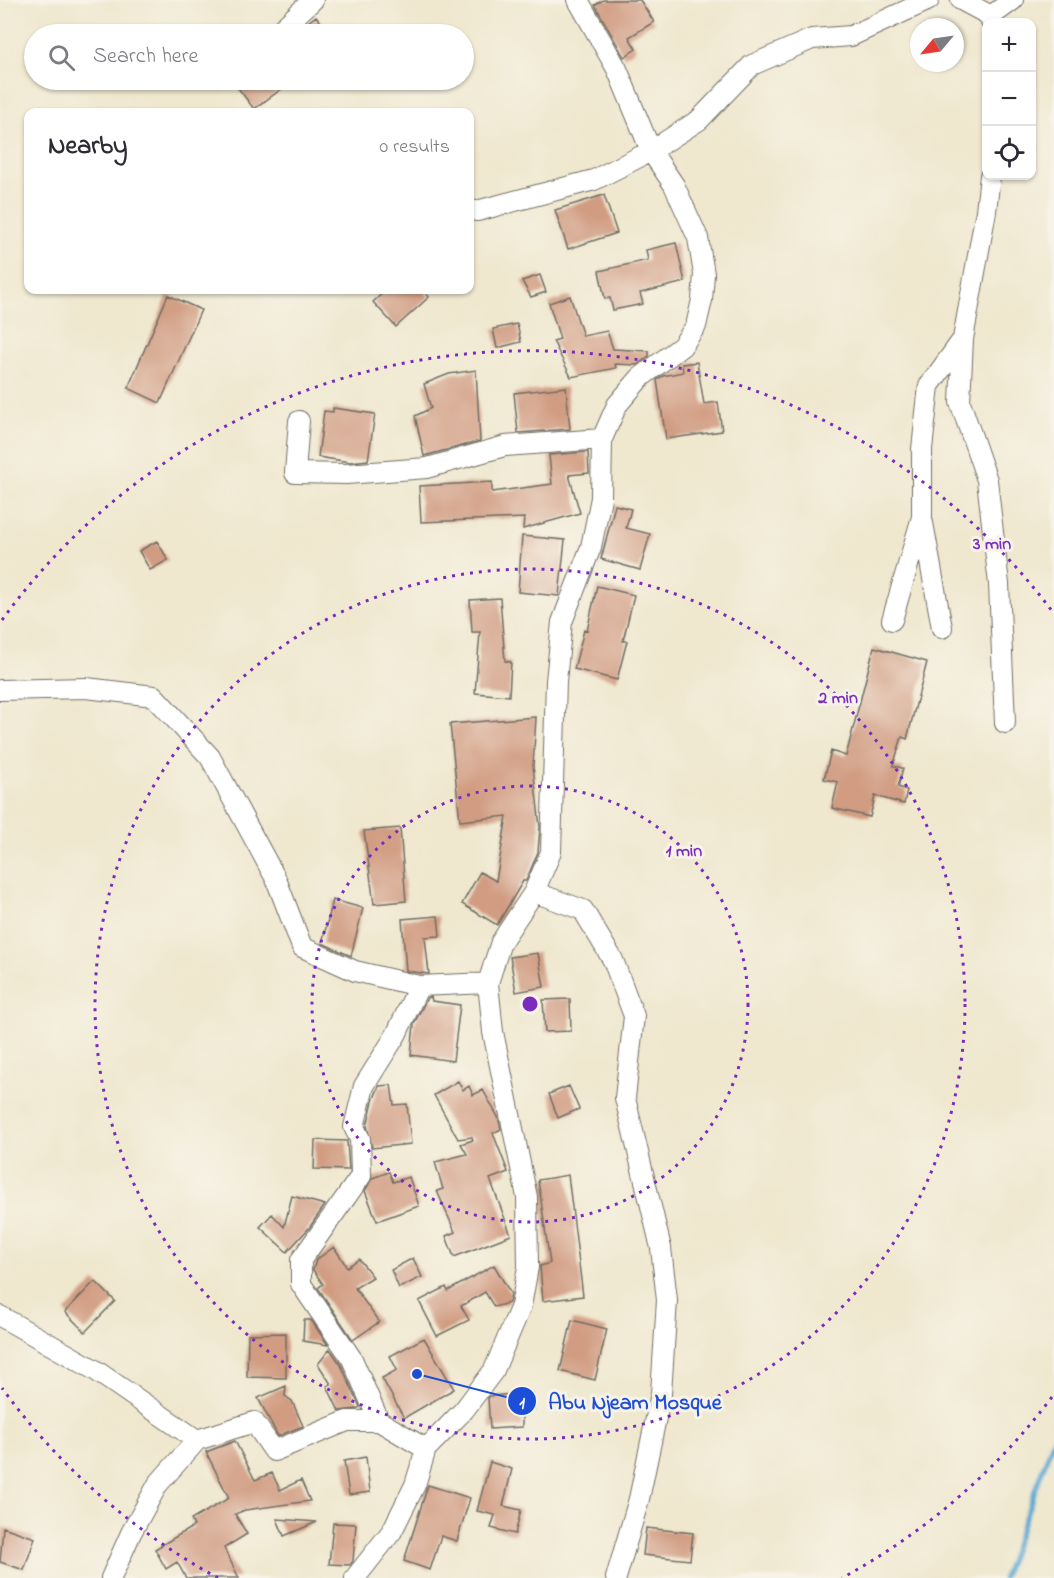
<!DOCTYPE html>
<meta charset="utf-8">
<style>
body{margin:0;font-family:"Indie Flower",sans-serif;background:#f7f7f7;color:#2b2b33}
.controls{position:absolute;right:18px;top:18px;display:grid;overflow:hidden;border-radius:12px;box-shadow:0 2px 4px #0004}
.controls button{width:54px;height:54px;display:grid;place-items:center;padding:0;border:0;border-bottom:2px solid #e1e1e2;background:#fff;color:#2b2b33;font:30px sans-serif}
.compass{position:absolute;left:910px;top:18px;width:54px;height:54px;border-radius:50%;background:#fff;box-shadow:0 2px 4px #0004;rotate:241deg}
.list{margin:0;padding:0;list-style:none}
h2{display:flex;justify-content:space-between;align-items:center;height:78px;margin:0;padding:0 24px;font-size:26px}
h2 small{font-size:20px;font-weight:400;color:#7c7c81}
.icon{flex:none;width:33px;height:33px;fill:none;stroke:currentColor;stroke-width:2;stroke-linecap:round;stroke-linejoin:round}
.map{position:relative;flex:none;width:1054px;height:1578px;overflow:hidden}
.search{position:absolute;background:#fff;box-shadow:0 2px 4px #0004;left:24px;top:24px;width:450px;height:66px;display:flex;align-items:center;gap:15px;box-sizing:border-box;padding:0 21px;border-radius:33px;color:#7c7c81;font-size:22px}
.panel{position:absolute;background:#fff;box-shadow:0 2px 4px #0004;left:24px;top:108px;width:450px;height:186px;border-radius:12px}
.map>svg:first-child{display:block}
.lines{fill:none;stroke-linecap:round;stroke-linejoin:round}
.stream{stroke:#58a8d2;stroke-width:5}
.building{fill:#d19c82}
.minor-casing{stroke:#706d64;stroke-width:22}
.minor{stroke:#fff;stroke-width:20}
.ring{fill:none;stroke:#7b2cbf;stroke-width:3;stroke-dasharray:3 6}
.centre{fill:#7b2cbf;stroke:#f7f3e8;stroke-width:3}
.ring-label{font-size:18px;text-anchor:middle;font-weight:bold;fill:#7b2cbf;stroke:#f7f3e8;stroke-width:6;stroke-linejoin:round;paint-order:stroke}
.leader{fill:none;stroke:#1d4ed8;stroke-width:2}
.callout-dot{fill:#1d4ed8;stroke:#f7f3e8;stroke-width:2}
.mark-label{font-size:18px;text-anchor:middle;font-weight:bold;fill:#fff}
.callout-label{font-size:22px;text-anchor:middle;font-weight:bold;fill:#1d4ed8;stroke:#f7f3e8;stroke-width:6;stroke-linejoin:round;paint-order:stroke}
</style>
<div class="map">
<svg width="1054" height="1578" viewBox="0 0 1054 1578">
<rect width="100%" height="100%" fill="#f7f3e8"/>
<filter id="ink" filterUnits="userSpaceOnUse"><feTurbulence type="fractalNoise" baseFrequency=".0167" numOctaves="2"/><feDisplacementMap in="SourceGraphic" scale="12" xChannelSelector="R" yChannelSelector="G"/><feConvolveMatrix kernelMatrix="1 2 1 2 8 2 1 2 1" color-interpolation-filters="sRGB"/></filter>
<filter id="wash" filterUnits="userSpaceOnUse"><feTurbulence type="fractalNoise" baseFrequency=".008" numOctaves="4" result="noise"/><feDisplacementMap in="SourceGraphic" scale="24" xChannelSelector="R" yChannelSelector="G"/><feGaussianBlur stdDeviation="1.35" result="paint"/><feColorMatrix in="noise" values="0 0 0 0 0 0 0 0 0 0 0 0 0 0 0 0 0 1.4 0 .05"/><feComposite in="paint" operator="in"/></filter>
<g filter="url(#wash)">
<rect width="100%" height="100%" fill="#efe7ce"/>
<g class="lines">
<path class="stream" d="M1003 1578 1054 1438"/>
</g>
<g id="blocks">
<path class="building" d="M603 0H640L654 22 629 37 636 49 624 57 595 5Z
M316 16 330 34H293L299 29Z
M232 80H294L254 109Z
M604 195 617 233 568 249 555 210Z
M676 243 685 282 640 293 643 304 613 310 610 298 605 299 599 271 648 260 646 250Z
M540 275 546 292 531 297 522 281Z
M386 290H423L429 297 396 327 373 302Z
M168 295 201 310 160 403 128 388Z
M570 296 583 336 607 331 613 349 649 351V356L637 365 615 364 616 368 571 377 553 341 560 339 549 303Z
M517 324 521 342 497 348 493 329Z
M697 362 704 404 718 402 722 431 666 439 657 380 663 376 683 372 682 364Z
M476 370 480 441 424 456 415 416 431 408 424 384 449 374Z
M566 387 570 429 518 433 514 393Z
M333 408 375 414 368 460 350 462 318 457 324 411 333 412Z
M588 452 589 473 569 475 580 513 523 529 524 518 421 522 419 486 492 482V492L552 484 549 455Z
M615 505 631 509 626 528 650 534 640 570 601 559Z
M522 536 565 540 559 596 518 592Z
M157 541 168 560 150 570 139 551Z
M597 586 634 595 623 641H627L617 680 574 669 584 630 587 631Z
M500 598 505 661 511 662 509 696 475 693 480 632H472L470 600Z
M874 647 927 662 907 739 902 737 893 766 903 768 898 787 907 790 904 804 875 796 870 817 832 808 838 782 824 779 831 751 846 756Z
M536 717 533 766 540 827 538 852 526 881H523L497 925 462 904 480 872 496 881 507 816 460 821 450 724Z
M400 828 406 901 374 904 364 831Z
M333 900 363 908 351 956 322 943Z
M438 916 440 936 425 937 429 974 406 971 402 919Z
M538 953 544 987 516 992 510 957Z
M431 997 432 1001 460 1005 453 1061 411 1055 414 1024 427 998Z
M570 999 571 1031 545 1032 543 1000Z
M458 1081 463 1090 469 1086 473 1095 483 1090 498 1117 501 1129 493 1133 508 1172 490 1179 511 1235 454 1257 446 1236 455 1232 437 1191 443 1189 435 1162 467 1154 461 1144 473 1140 472 1137 458 1139 434 1095Z
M391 1085 394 1105 407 1104 411 1144 372 1148 367 1126 373 1101 379 1086Z
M569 1086 579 1109 558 1118 549 1094Z
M315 1140 347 1141 349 1170 314 1169Z
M389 1172 393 1182 409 1177 419 1206 377 1221 365 1191 372 1178Z
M568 1175 583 1296 543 1301 540 1266 550 1263 538 1180Z
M292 1196 325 1205 309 1228 287 1252 260 1227 272 1214 284 1227Z
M334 1247 347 1267 359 1259 373 1277 355 1288 379 1322 353 1340 318 1288 323 1284 313 1270 316 1260Z
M413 1258 422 1277 399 1288 391 1270Z
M494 1265 511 1294 509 1303 494 1307 485 1292 461 1306 469 1320 437 1336 419 1301 446 1287 448 1291Z
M95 1281 115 1301 85 1332 65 1312Z
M304 1320H311L328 1345 303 1341Z
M572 1320 607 1329 595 1380 560 1371Z
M286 1333V1378L247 1377 248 1334Z
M424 1338 454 1389 404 1418 382 1378 397 1370 390 1356Z
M330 1349 341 1365 360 1407 357 1409 339 1411 327 1386 331 1384 318 1364Z
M286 1386 285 1396 292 1401 303 1426 278 1436 258 1398Z
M533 1393 534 1409 522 1410V1427L490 1429 488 1398 490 1396Z
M235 1441 255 1480 272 1473 280 1490 301 1480 310 1501 245 1510 235 1514 247 1534 224 1548 239 1578H186L177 1562 166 1569 155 1549 194 1526 191 1520 229 1498 206 1452Z
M366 1457 370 1492 349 1495 344 1461Z
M490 1462 512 1469 503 1506 521 1510 515 1534 491 1528 495 1515 477 1511Z
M428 1485 470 1498 457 1541 441 1536 430 1570 404 1561Z
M277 1519 317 1522 284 1536Z
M333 1523 356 1524 353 1561 350 1565 329 1564Z
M3 1527 35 1538 24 1570 0 1562Z
M646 1528 693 1533 690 1560 643 1555Z"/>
</g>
</g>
<g filter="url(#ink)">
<use href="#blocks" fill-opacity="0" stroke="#706d64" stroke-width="1.5"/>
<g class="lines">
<g class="minor-casing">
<path id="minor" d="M961 0 991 16V22
M991 16 1013 0
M276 34 313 0
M477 211 594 180 651 151 699 120 752 65 812 39 851 36 929 0
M963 339 960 402 987 480 999 584 1005 723
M299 421 295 473 346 474 427 468 505 446 602 439
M923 523 942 628
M892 620 922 517V449L929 386 963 339 986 211 990 176
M0 690 86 688 154 696 210 757 276 879 302 947 355 971 419 986 488 983
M534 892 583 910 613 960 634 1016 625 1098 661 1248 667 1300 661 1394 639 1499 616 1578
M0 1316 95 1370 197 1440 254 1422 274 1451 347 1421H379L426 1449
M379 1421 352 1359 301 1284V1260L361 1176 360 1139 354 1127 364 1086 396 1035 419 986
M111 1578 131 1533 158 1484 197 1440
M355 1578 392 1531 415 1485 426 1449 464 1410 494 1370 521 1306 528 1267 527 1197 493 1032 488 983 501 942 534 892 551 852 556 681 562 622 591 547 601 498 602 439 617 405 640 378 682 346 696 326 702 300 704 274 698 238 674 185 651 151 617 69 578 0"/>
</g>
<use href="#minor" class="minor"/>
</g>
</g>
<g class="ring">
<circle cx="530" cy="1004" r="218"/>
<circle cx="530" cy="1004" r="435"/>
<path d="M1052 1397A653 653 0 0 1 842 1578M218 1578A653 653 0 0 1 2 1388M2 620A653 653 0 0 1 1052 611"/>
</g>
<circle cx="530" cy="1004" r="9" class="centre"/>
<g class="ring-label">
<text x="992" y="549">3 min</text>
<text x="838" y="703">2 min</text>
<text x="684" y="856">1 min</text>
</g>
<path class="leader" d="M417 1374L522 1401"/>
<g class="callout-dot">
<circle cx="417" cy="1374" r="6"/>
<circle cx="522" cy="1401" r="15"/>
</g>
<g class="mark-label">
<text x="522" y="1408">1</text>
</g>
<g class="callout-label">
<text x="635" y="1409">Abu Njeam Mosque</text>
</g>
</svg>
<div class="controls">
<button>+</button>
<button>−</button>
<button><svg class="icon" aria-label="locate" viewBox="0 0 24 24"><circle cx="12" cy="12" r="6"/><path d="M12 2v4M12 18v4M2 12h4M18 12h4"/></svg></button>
</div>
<svg class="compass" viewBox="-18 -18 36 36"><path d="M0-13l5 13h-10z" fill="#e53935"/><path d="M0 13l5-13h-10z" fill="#7c7c81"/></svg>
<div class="search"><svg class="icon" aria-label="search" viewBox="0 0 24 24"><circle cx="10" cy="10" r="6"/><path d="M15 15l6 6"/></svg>Search here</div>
<section class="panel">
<h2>Nearby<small>0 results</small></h2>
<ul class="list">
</ul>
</section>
</div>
